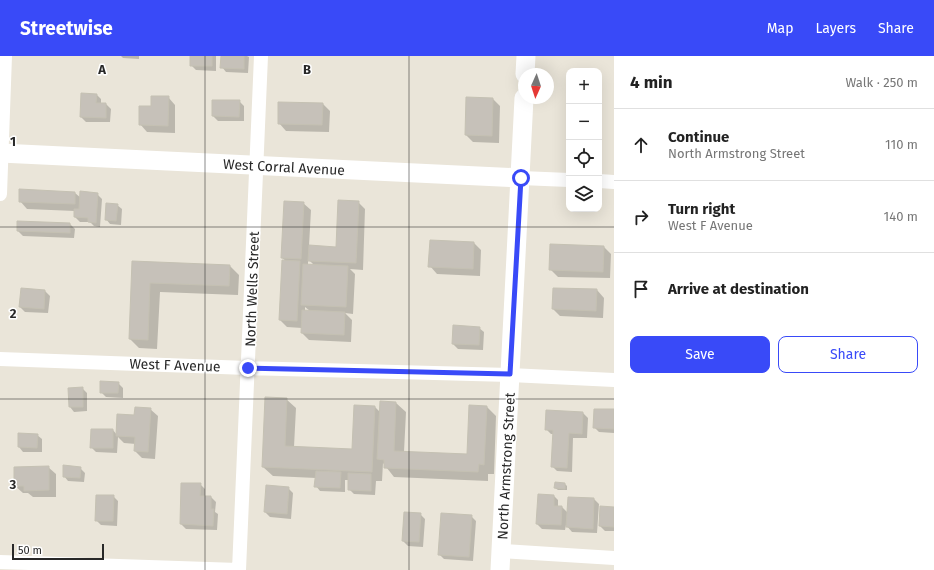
<!DOCTYPE html>
<meta charset="utf-8">
<style>
body{margin:0;font-family:"Fira Sans",sans-serif;background:#f6f6f6;color:#222}
.controls{position:absolute;right:12px;top:12px;display:grid;overflow:hidden;border-radius:8px;box-shadow:0 4px 16px #0002}
.controls button{width:36px;height:36px;display:grid;place-items:center;padding:0;border:0;border-bottom:1px solid #e0e0e0;background:#fff;color:#222;font:20px sans-serif}
.compass{position:absolute;left:518px;top:12px;width:36px;height:36px;border-radius:50%;background:#fff;box-shadow:0 4px 16px #0002;rotate:183deg}
.scale{position:absolute;left:12px;bottom:10px;width:92px;box-sizing:border-box;padding-left:4px;border:2px solid #282828;border-top:0;font-size:11px;line-height:14px;white-space:nowrap;color:#282828;-webkit-text-stroke:3px #fff;paint-order:stroke}
.stop{position:absolute;width:12px;height:12px;margin:-9px;border:3px solid #394af8;border-radius:50%;background:#fff}
.stop.end{background:#394af8;border-color:#fff;box-shadow:0 1px 4px #0008}
.list{margin:0;padding:0;list-style:none}
h2{display:flex;justify-content:space-between;align-items:center;height:52px;margin:0;padding:0 16px;font-size:17px}
h2 small{font-size:13px;font-weight:400;color:#767676}
.list li{display:grid;grid-template-columns:26px 1fr auto;gap:12px;align-items:center;box-sizing:border-box;height:72px;padding:0 16px;border-top:1px solid #e0e0e0}
.list b{display:block;font-size:15px;white-space:nowrap}
.list p{margin:0;font-size:13px;white-space:nowrap;color:#767676}
.list em{font-size:13px;font-style:normal;color:#767676}
.actions{display:flex;gap:8px;padding:12px 16px}
.actions a{flex:1;padding:9px 0;border:1px solid #394af8;border-radius:8px;text-align:center;font-size:14px;color:#394af8}
.actions .main{background:#394af8;color:#fff}
.icon{flex:none;width:22px;height:22px;fill:none;stroke:currentColor;stroke-width:2;stroke-linecap:round;stroke-linejoin:round}
.map{position:relative;flex:none;width:614px;height:514px;overflow:hidden}
header{display:flex;align-items:center;gap:24px;box-sizing:border-box;height:56px;padding:0 20px;background:#394af8;color:#fff}
header strong{font-size:19px}
nav{display:flex;gap:22px;margin-inline-start:auto;font-size:14px}
main{display:flex}
aside{flex:1;background:#fff}
.map>svg:first-child{display:block}
.shadow{fill:#0003;fill-rule:evenodd}
.building{fill:#c6c1b9;stroke:#c5c1b3}
.lines{fill:none;stroke-linecap:round;stroke-linejoin:round}
.street{stroke:#fff;stroke-width:14}
.secondary{stroke:#fff;stroke-width:19}
.route{stroke:#394af8;stroke-width:5}
.grid{fill:none;stroke:#282828;stroke-width:1;stroke-opacity:0.55}
.labels{text-anchor:middle;stroke-width:3;stroke-linejoin:round;paint-order:stroke}
.street-label{font-size:14px;fill:#282828;stroke:#fff}
.grid-label{font-size:13px;text-anchor:middle;font-weight:bold;fill:#282828;stroke:#fff;stroke-width:3;stroke-linejoin:round;paint-order:stroke}
</style>
<header>
<strong>Streetwise</strong>
<nav><a>Map</a><a>Layers</a><a>Share</a></nav>
</header>
<main>
<div class="map">
<svg width="614" height="514" viewBox="0 0 614 514">
<rect width="100%" height="100%" fill="#eae5d9"/>
<path class="shadow" d="M121 0H139V3L123 2Z
M191 0H216V15L196 14 191 9Z
M222 0H247L249 1 248 17 226 16 222 11Z
M96 38 101 43V48H106L111 53 110 66H86L81 61Z
M168 41 175 49V77L147 76 140 68Z
M467 42 493 43 500 50 499 87 473 86 466 79Z
M239 45 244 50V65H218L213 60Z
M323 48 330 55 329 76 286 75 279 67Z
M75 137 81 142 97 138 102 143 100 171 94 170 90 166H80L75 161V155L27 153 20 145Z
M358 146 365 153 363 214 350 213 355 218 353 258 345 257 352 264 351 286 309 284 302 277V272L287 271 280 264 286 205 282 202 303 147 311 154 309 190 337 192ZM308 203 314 209H308ZM305 251 310 255H305Z
M117 149 122 153 121 169 110 168 106 163Z
M70 168 75 173 74 182 23 180 18 175Z
M474 187 481 194 480 220 437 218 430 210Z
M604 191 611 198 610 222 558 221 550 213Z
M133 206 230 210 239 219 238 239 160 236 157 293 139 292 130 283Z
M597 234 604 242 603 262 560 260 553 253Z
M45 235 50 240 48 257 25 256 20 251Z
M479 272 484 276 483 294 458 293 453 288Z
M118 327 123 332V342L106 341 101 336Z
M82 332 87 337V355L74 356 70 351Z
M286 343 296 352 294 391 353 394 375 351 380 356 396 347 406 356 404 396 468 399 487 351 496 360 494 418H488V425L394 421 383 407 382 425H376L375 439 354 438 349 433V424H345V436L320 435 316 430V422L273 420 263 411Z
M150 353 158 360 155 403 142 402 135 395 136 388 124 387 118 381 117 397 96 396 91 391 113 374 117 379 135 360Z
M614 354V377L599 376 594 371Z
M547 355 583 357 588 362 587 382H573L572 416 557 415 552 410 554 378H551L546 373Z
M37 379 42 383V396H23L19 391Z
M48 411 56 418V441H33L28 437H23L15 430Z
M80 412 85 417 84 426 68 425 64 420Z
M200 428 205 433V441H211L216 446 215 456 218 458 217 474 186 473 181 468Z
M565 428 567 430V434H558L555 432Z
M288 432 293 437 291 463 270 461 265 456Z
M113 440 118 445 117 470 101 469 96 464Z
M554 440 558 444V451H562L568 457 594 443 599 448 597 477 572 476 566 469 565 474 542 473 537 468Z
M614 452V475H605L600 470Z
M420 458 425 463 423 491 408 490 403 485Z
M471 460 476 465 473 505 444 503 439 498Z"/>
<path class="building" d="M190 0H212V10H190Z
M221 0H244V13L220 12Z
M81 37 97 38 96 47H106V62L80 61Z
M151 40H169L168 70 139 69V50H151Z
M466 41 493 42 492 80 465 79Z
M212 44H240L239 61 212 60Z
M278 46 323 47 322 69 278 68Z
M19 133 75 136V148L19 146Z
M80 135 98 137 96 167 88 166V162L74 161V153H79Z
M338 144 359 145 356 207 308 205 309 189 336 191Z
M284 145 304 146 301 203 281 202Z
M106 147 118 148 116 165 105 164Z
M17 165 70 167V177L17 175Z
M430 184 474 186 473 213 428 211Z
M550 188 604 190 603 216 549 214Z
M282 204 300 205 297 265 279 264Z
M132 205 230 209 229 230 150 227 148 284 129 283Z
M303 208 348 210 346 251 301 249Z
M21 232 45 234 44 253 19 251Z
M553 232 597 233 596 255 552 253Z
M302 254 345 256 344 279 301 277Z
M453 269 480 271 479 289 452 288Z
M100 325 119 326 118 337H100Z
M83 331V351H69L68 332Z
M265 341 287 342 285 390 352 393 354 349 375 350 372 416 262 411Z
M380 345 396 346 394 395 467 398 469 349 487 350 484 409 479 408 478 416 384 412V404L377 403Z
M135 351 151 352 148 396 134 395 135 381 116 380 117 358 134 359Z
M594 353H614V373L593 372Z
M546 354 583 356 582 378 569 377 567 412 551 411 553 374H545Z
M91 373H113V392H90Z
M18 377 38 378 37 392 18 391Z
M63 409 81 411 80 422 63 421Z
M49 410V434L24 435V430H14V411Z
M316 415 341 416 340 432 314 431Z
M348 417 371 418V435L348 434Z
M555 426 565 427V433L554 432Z
M181 427H201L200 440H211V453H214L213 470 180 468Z
M266 429 289 431 287 458 264 456Z
M538 438 554 439V450H562L561 469 536 468Z
M96 439H114L113 465H95Z
M568 441 594 442 593 473 566 471Z
M600 450 614 451V471L599 470Z
M404 456 421 457 419 486 402 485Z
M441 457 472 459 469 501 438 499Z"/>
<g class="lines">
<path class="street" d="M521 122 569 124
M599 125 614 126
M0 138 5 0
M0 303 248 312 510 319 614 324
M502 495 614 502
M0 506 238 514
M239 514 261 0"/>
<path class="secondary" d="M525 18 526 0
M0 97 521 122
M500 514 524 42"/>
</g>
<g class="lines">
<path class="route" d="M248 312 510 318 521 122"/>
</g>
<path class="grid" d="M205 0V514M409 0V514M0 171H614M0 343H614"/>
<g class="labels">
<g class="street-label">
<text transform="translate(284 111) rotate(3)" y="5">West Corral Avenue</text>
<text transform="translate(252 233) rotate(-88)" y="5">North Wells Street</text>
<text transform="translate(175 309) rotate(2)" y="5">West F Avenue</text>
<text transform="translate(506 410) rotate(-87)" y="5">North Armstrong Street</text>
</g>
</g>
<g class="grid-label">
<text x="102" y="18">A</text>
<text x="307" y="18">B</text>
<text x="13" y="90">1</text>
<text x="13" y="262">2</text>
<text x="13" y="433">3</text>
</g>
</svg>
<div class="controls">
<button>+</button>
<button>−</button>
<button><svg class="icon" aria-label="locate" viewBox="0 0 24 24"><circle cx="12" cy="12" r="6"/><path d="M12 2v4M12 18v4M2 12h4M18 12h4"/></svg></button>
<button><svg class="icon" aria-label="layers" viewBox="0 0 24 24"><path d="M12 4l9 5-9 5-9-5zM3 14l9 5 9-5"/></svg></button>
</div>
<svg class="compass" viewBox="-18 -18 36 36"><path d="M0-13l5 13h-10z" fill="#e53935"/><path d="M0 13l5-13h-10z" fill="#767676"/></svg>
<div class="scale">50 m</div>
<div class="stop" style="left:521px;top:122px"></div>
<div class="stop end" style="left:248px;top:312px"></div>
</div>
<aside>
<h2>4 min<small>Walk · 250 m</small></h2>
<ul class="list">
<li><svg class="icon" aria-label="ahead" viewBox="0 0 24 24"><path d="M12 20V5M6 11l6-6 6 6"/></svg><div><b>Continue</b><p>North Armstrong Street</p></div><em>110 m</em></li>
<li><svg class="icon" aria-label="right" viewBox="0 0 24 24"><path d="M7 20v-9h11M14 6l5 5-5 5"/></svg><div><b>Turn right</b><p>West F Avenue</p></div><em>140 m</em></li>
<li><svg class="icon" aria-label="arrive" viewBox="0 0 24 24"><path d="M6 21V4h12l-3 4 3 4H6"/></svg><div><b>Arrive at destination</b></div></li>
</ul>
<div class="actions"><a class="main">Save</a><a>Share</a></div>
</aside>
</main>
